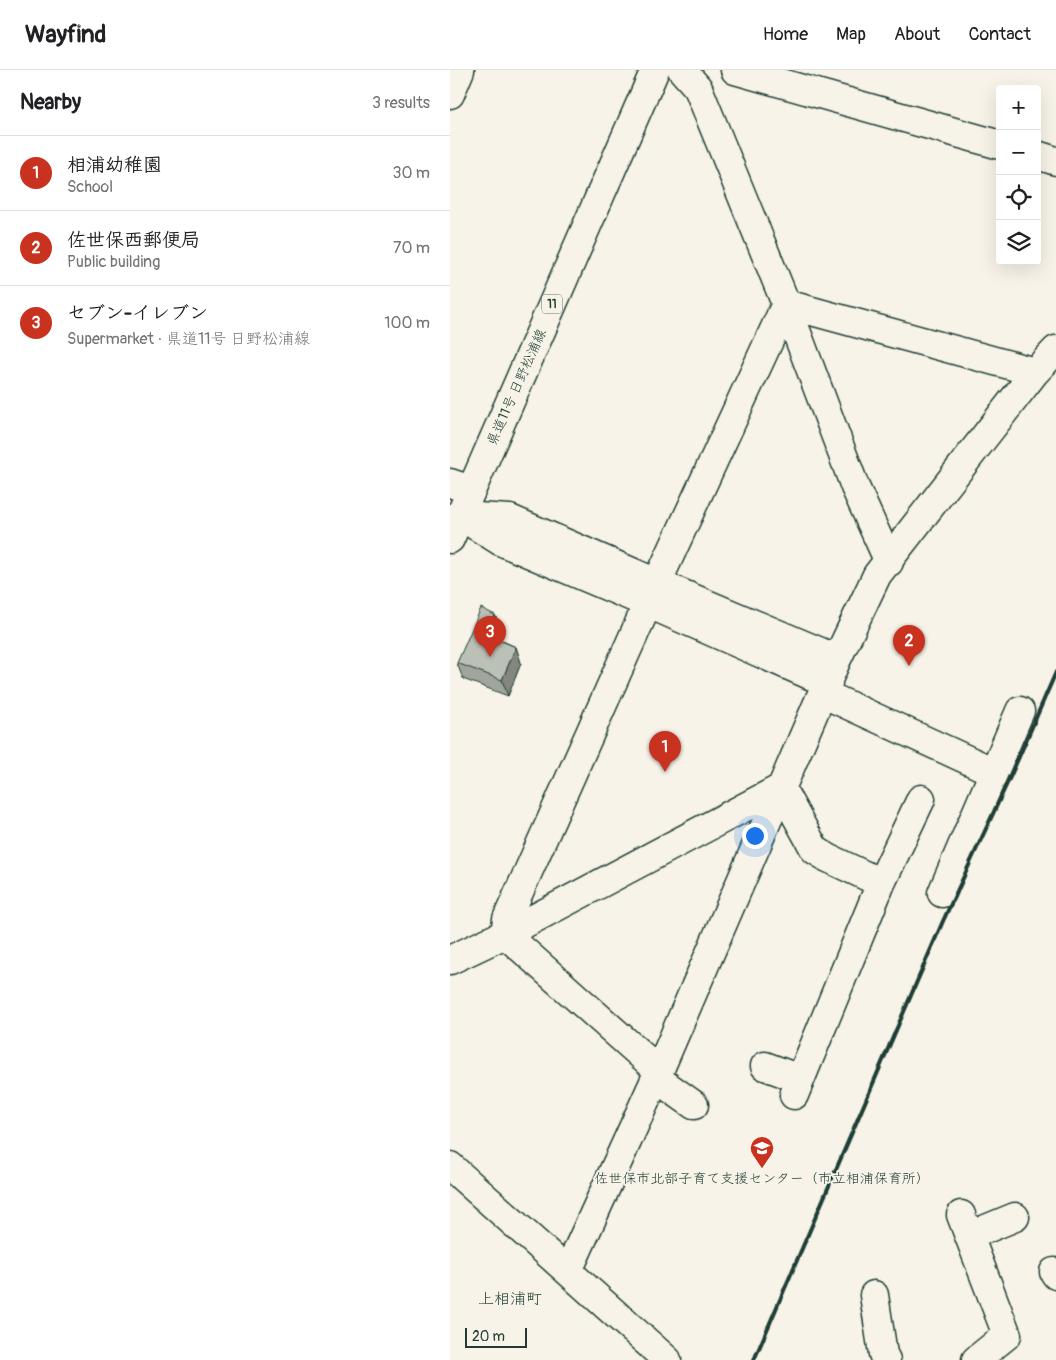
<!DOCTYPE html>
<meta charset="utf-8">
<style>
body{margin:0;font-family:Pangolin,"Klee One",sans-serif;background:#f6f6f6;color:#202124}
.controls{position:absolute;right:15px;top:15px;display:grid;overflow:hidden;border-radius:5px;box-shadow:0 5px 20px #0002}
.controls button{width:45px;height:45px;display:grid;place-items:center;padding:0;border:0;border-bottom:1px solid #e0e0e0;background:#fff;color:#202124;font:25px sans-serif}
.scale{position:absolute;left:15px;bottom:12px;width:62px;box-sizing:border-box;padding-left:5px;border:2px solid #1f3d34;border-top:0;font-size:14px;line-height:18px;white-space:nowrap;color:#1f3d34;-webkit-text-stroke:4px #f7f3e8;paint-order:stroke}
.you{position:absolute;left:304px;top:765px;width:18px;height:18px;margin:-12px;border:4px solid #fff;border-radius:50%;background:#1a73e8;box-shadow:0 0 0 8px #1a73e833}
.badge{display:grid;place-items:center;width:32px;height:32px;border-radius:50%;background:#c8321e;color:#fff;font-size:16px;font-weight:700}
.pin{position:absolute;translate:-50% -41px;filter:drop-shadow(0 1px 2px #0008)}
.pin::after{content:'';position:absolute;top:26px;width:18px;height:15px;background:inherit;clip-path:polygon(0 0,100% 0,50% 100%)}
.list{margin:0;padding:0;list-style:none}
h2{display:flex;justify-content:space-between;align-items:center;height:65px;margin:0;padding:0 20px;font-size:21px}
h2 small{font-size:16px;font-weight:400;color:#757577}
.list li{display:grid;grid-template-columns:32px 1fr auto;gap:15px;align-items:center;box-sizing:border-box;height:75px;padding:0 20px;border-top:1px solid #e0e0e0}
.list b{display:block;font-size:19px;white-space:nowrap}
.list p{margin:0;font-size:16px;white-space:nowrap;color:#757577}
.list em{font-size:16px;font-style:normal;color:#757577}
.icon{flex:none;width:28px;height:28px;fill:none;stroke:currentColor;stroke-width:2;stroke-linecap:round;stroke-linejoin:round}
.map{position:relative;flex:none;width:606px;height:1290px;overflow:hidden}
header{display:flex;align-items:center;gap:30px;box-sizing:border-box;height:70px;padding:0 25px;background:#fff;border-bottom:1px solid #e0e0e0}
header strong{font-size:24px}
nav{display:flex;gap:28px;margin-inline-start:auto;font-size:18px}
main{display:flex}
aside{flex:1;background:#fff}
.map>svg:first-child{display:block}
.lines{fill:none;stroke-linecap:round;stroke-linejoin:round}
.minor-casing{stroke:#1f3d34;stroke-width:31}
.major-casing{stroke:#1f3d34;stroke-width:31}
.minor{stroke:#f7f3e8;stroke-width:28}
.major{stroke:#f7f3e8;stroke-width:28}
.rail{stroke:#1f3d34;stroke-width:4}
.wall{fill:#a1a69d;stroke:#1f3d34}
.shaded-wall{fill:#83877f;stroke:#1f3d34}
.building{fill:#bbc1b6;stroke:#1f3d34}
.labels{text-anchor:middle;stroke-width:4;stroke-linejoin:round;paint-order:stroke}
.shield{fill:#f7f3e8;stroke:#60746a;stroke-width:1}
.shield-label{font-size:12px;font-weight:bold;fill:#1f3d34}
.street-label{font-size:14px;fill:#1f3d34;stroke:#f7f3e8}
.poi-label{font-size:14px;fill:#1f3d34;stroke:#f7f3e8}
.quarter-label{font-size:16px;fill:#1f3d34;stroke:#f7f3e8}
</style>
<header>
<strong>Wayfind</strong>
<nav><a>Home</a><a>Map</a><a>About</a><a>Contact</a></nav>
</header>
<main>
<aside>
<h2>Nearby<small>3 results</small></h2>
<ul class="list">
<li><span class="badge">1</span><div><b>相浦幼稚園</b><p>School</p></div><em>30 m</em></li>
<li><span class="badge">2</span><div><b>佐世保西郵便局</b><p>Public building</p></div><em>70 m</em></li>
<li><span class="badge">3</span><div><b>セブン-イレブン</b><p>Supermarket · 県道11号 日野松浦線</p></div><em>100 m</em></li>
</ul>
</aside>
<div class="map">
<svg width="606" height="1290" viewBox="0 0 606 1290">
<rect width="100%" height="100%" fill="#f7f3e8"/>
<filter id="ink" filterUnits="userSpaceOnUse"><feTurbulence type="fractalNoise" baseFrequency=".02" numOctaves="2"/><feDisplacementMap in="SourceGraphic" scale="10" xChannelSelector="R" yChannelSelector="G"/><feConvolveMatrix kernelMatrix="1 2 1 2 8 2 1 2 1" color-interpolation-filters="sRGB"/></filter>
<g filter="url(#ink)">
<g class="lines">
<g class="minor-casing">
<path id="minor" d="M232 0 248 18 336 234 405 417 439 492
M285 0 550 75
M0 24 10 0
M587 85 606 91
M336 234 585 302
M0 413 21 420
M12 447 50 471 199 534 378 613
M0 448 10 446 60 449 207 513 387 589
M374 624 544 702
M331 718 365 780 378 788 431 813 471 729
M492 823 570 641
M55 864 57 849 207 513 336 234
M55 864 209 1001
M0 890 55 864 331 718
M315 996 350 1009
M206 1008 244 1035
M344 1025 431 813
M0 1096 217 1290
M511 1145 557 1265 526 1290
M519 1166 565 1147
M118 1201 209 1001 387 589 427 505 585 302 606 280
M604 1202 606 1205
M424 1225 433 1284 436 1290"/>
</g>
<g class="major-casing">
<path id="major" d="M0 469 205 0"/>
</g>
<use href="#minor" class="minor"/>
<use href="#major" class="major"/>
<path class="rail" d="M304 1290 493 851 561 705 606 602"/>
</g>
<path class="wall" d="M45 545 51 560 48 569 66 577 71 593 58 626 13 609 7 593Z"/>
<path class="shaded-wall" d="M45 545 51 560 43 581 37 565Z
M66 577 71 593 58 626 52 610Z"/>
<path class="building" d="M31 538 45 545 37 565 66 577 52 610 7 593Z"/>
</g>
<defs>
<g id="school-pin" transform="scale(1.25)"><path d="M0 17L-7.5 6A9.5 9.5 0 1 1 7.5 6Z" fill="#c8321e" stroke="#f7f3e8"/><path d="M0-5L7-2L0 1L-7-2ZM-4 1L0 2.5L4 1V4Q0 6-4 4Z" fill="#fff"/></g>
</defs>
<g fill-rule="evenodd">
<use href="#school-pin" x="312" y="1078"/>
</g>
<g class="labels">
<rect class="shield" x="92" y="224.5" width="20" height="19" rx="4"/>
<g class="shield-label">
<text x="102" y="238">11</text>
</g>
<g class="street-label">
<text transform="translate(66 317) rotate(-66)" y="5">県道11号 日野松浦線</text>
</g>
<g class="poi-label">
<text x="312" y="1113">佐世保市北部子育て支援センター（市立相浦保育所）</text>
</g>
<g class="quarter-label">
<text x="60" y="1234">上相浦町</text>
</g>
</g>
</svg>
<div class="controls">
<button>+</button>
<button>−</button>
<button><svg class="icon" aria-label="locate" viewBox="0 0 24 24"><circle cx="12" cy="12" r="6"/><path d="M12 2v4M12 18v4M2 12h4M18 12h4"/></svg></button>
<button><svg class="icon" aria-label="layers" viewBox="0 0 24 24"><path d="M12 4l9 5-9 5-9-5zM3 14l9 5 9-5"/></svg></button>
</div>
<div class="scale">20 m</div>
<div class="you"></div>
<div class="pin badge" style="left:215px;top:702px">1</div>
<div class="pin badge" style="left:459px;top:596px">2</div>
<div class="pin badge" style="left:40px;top:587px">3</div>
</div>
</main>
